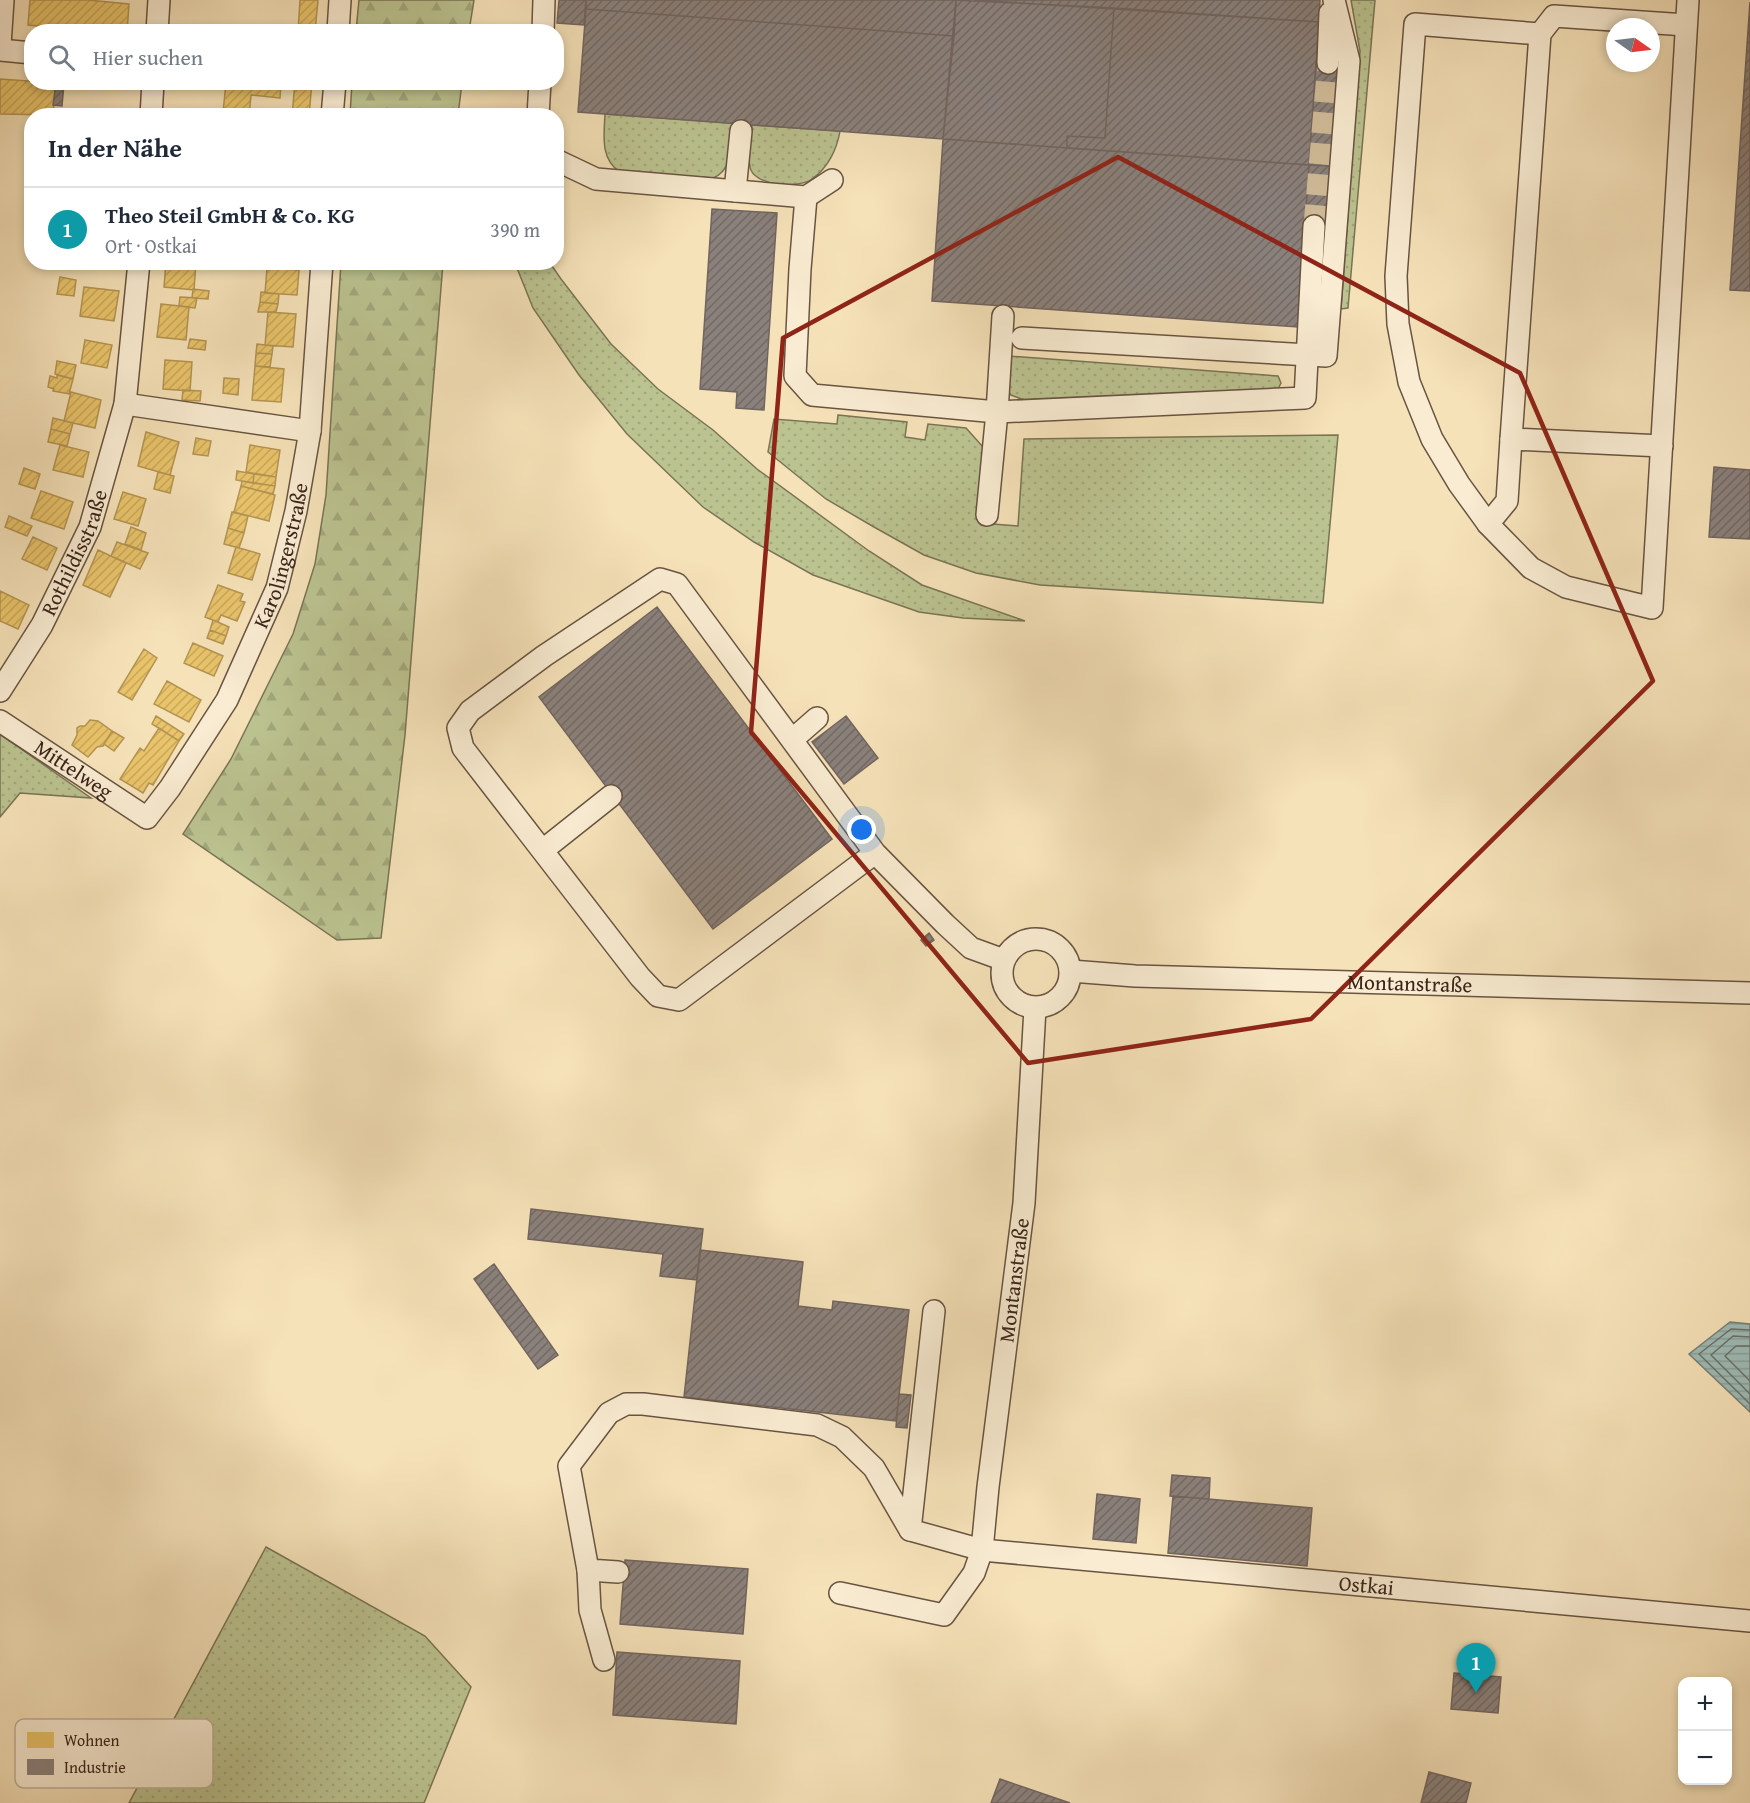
<!DOCTYPE html>
<html lang="de">
<meta charset="utf-8">
<style>
body{margin:0;font-family:"Gentium Book Plus",serif;background:#f2f2f3;color:#1f2937}
.controls{position:absolute;right:18px;bottom:18px;display:grid;overflow:hidden;border-radius:12px;box-shadow:0 3px 9px #0003}
.controls button{width:54px;height:54px;display:grid;place-items:center;padding:0;border:0;border-bottom:2px solid #e0e1e3;background:#fff;color:#1f2937;font:30px sans-serif}
.compass{position:absolute;left:1606px;top:18px;width:54px;height:54px;border-radius:50%;background:#fff;box-shadow:0 3px 9px #0003;rotate:104deg}
.you{position:absolute;left:862px;top:830px;width:21px;height:21px;margin:-15px;border:4px solid #fff;border-radius:50%;background:#1a73e8;box-shadow:0 0 0 9px #1a73e833}
.badge{display:grid;place-items:center;width:39px;height:39px;border-radius:50%;background:#8f2418;color:#fff;font-size:20px;font-weight:700}
.pin{position:absolute;translate:-50% -50px;filter:drop-shadow(0 2px 3px #0008)}
.pin::after{content:'';position:absolute;top:32px;width:21px;height:18px;background:inherit;clip-path:polygon(0 0,100% 0,50% 100%)}
.list{margin:0;padding:0;list-style:none}
h2{display:flex;justify-content:space-between;align-items:center;height:78px;margin:0;padding:0 24px;font-size:26px}
h2 small{font-size:20px;font-weight:400;color:#747a83}
.list li{display:grid;grid-template-columns:39px 1fr auto;gap:18px;align-items:center;box-sizing:border-box;height:84px;padding:0 24px;border-top:2px solid #e0e1e3}
.list b{display:block;font-size:22px;white-space:nowrap}
.list p{margin:0;font-size:20px;white-space:nowrap;color:#747a83}
.list em{font-size:20px;font-style:normal;color:#747a83}
.icon{flex:none;width:33px;height:33px;fill:none;stroke:currentColor;stroke-width:2;stroke-linecap:round;stroke-linejoin:round}
.map{position:relative;flex:none;width:1750px;height:1803px;overflow:hidden}
.search{position:absolute;background:#fff;box-shadow:0 3px 9px #0003;left:24px;top:24px;width:540px;height:66px;display:flex;align-items:center;gap:15px;box-sizing:border-box;padding:0 21px;border-radius:24px;color:#747a83;font-size:22px}
.panel{position:absolute;background:#fff;box-shadow:0 3px 9px #0003;left:24px;top:108px;width:540px;height:162px;border-radius:24px}
.map>svg:first-child{display:block}
.grass{fill:url(#grass-dots);stroke:#7a7455;stroke-width:1.5}
.forest{fill:url(#forest-firs);stroke:#7a7455;stroke-width:1.5}
.water{fill:url(#water-rules);stroke:#767f78;stroke-width:1.5}
.homes{fill:url(#homes-hatch);stroke:#b49452;stroke-width:1.5}
.industry{fill:url(#industry-hatch);stroke:#72655f;stroke-width:1.5}
.lines{fill:none;stroke-linecap:round;stroke-linejoin:round}
.shore{stroke:#6c7068;stroke-width:1.5}
.minor-tunnel{stroke:#d0bc99;stroke-width:21;stroke-dasharray:21 10;stroke-linecap:butt}
.minor-casing{stroke:#695442;stroke-width:24}
.minor{stroke:#f9ecd2;stroke-width:21}
.marked{fill:none;stroke:#8f2418;stroke-width:4.5;stroke-linejoin:round}
.labels{text-anchor:middle;stroke-width:6;stroke-linejoin:round;paint-order:stroke}
.street-label{font-size:21px;fill:#3a241a;stroke:#f9ecd2}
.key{fill:#f9ecd2;stroke:#c0b09b;stroke-width:1.5}
.key-label{font-size:16px;fill:#3a241a}
</style>
<div class="map">
<svg width="1750" height="1803" viewBox="0 0 1750 1803">
<defs>
<pattern id="grass-dots" width="8" height="8" patternUnits="userSpaceOnUse" patternTransform="scale(1.5)"><rect width="8" height="8" fill="#bbc390"/><path d="M2 2h.1M6 6h.1" fill="none" stroke="#a2a77c" stroke-width="1.8" stroke-linecap="round"/></pattern>
<pattern id="forest-firs" width="22" height="20" patternUnits="userSpaceOnUse" patternTransform="scale(1.5)"><rect width="22" height="20" fill="#bbc390"/><path d="M5 1l3.5 6h-7zM16 11l3.5 6h-7z" fill="#a2a77c"/></pattern>
<pattern id="water-rules" width="6" height="5" patternUnits="userSpaceOnUse" patternTransform="scale(1.5)"><rect width="6" height="5" fill="#9ebcb7"/><path d="M0 2.5h6" fill="none" stroke="#89a19d"/></pattern>
<pattern id="homes-hatch" width="6" height="6" patternUnits="userSpaceOnUse" patternTransform="scale(1.5)"><rect width="6" height="6" fill="#e9c46a"/><path d="M-1 1l2-2M0 6l6-6M5 7l2-2" fill="none" stroke="#c9a85b"/></pattern>
<pattern id="industry-hatch" width="6" height="6" patternUnits="userSpaceOnUse" patternTransform="scale(1.5)"><rect width="6" height="6" fill="#8a817c"/><path d="M-1 1l2-2M0 6l6-6M5 7l2-2" fill="none" stroke="#726965"/></pattern>
</defs>
<rect width="100%" height="100%" fill="#f6e2b9"/>
<filter id="stains"><feTurbulence type="fractalNoise" baseFrequency=".00333" numOctaves="4"/><feColorMatrix values="0 0 0 0 .2 0 0 0 0 .09 0 0 0 0 .02 0 0 0 .5 -.17"/></filter>
<radialGradient id="worn" r=".72"><stop offset=".6" stop-color="#630" stop-opacity="0"/><stop offset="1" stop-color="#630" stop-opacity=".3"/></radialGradient>
<path class="grass" d="M1351 0H1375L1348 308 1341 309 1360 51Z
M605 114 733 123C731 142 734 170 713 178L620 172C600 159 604 135 605 114Z
M752 125 840 131C837 149 828 168 812 179 799 189 753 186 750 167 747 154 751 138 752 125Z
M515 263H550L561 279 611 344 658 389 713 430 757 469 869 551 922 585 1025 621 963 618 919 612 813 575 754 542 703 507 627 434 579 375 533 308Z
M1008 356 1278 376 1281 383 1276 393 1024 400 1011 395 1007 390Z
M838 415 907 422 905 437 925 440 928 424 966 428 983 447 980 523 1018 526 1024 439 1338 435 1323 603 1040 585 976 573 924 555 874 527 826 499 768 452 774 419 837 424Z
M0 734 91 798 20 793 0 817Z
M266 1547 425 1636 471 1687 424 1803H129Z"/>
<path class="forest" d="M359 0H474L469 31H356Z
M352 83H462L458 115H350Z
M341 263H443L405 735 381 938 337 940 183 834 231 759 293 634 315 564 326 495Z"/>
<path class="water" d="M1730 1322 1750 1324V1412L1689 1354Z"/>
<path class="homes" d="M30 0H88L129 4 127 32H105L28 25Z
M300 0H318L315 32H298Z
M0 79 56 83 53 115 0 114Z
M226 82H281L280 98 251 95 249 116 223 113Z
M295 82H312L309 116H292Z
M89 262H120L119 267 88 265Z
M166 262H196L194 290 164 287Z
M267 268 299 270 297 295 265 293Z
M60 277 76 280 74 296 57 294Z
M84 287 119 291 114 321 80 316Z
M193 289 209 291 208 299 192 298Z
M261 292 279 294 278 304 260 302Z
M180 297 197 298 195 308 179 306Z
M260 302 278 304 276 312H258Z
M161 304 189 307 186 340 157 337Z
M268 312 296 314 293 347 265 345Z
M190 339 206 341 205 350 188 348Z
M85 340 112 345 107 368 81 363Z
M257 344 273 346 272 354 256 353Z
M256 353 272 354 270 367 255 366Z
M165 360 192 362 190 391 163 389Z
M57 361 76 365 73 379 55 374Z
M255 366 284 369 281 402 252 400Z
M57 375 73 379 69 394 53 391 54 389 48 387 50 376 57 378Z
M224 378 239 379 238 395 223 393Z
M183 390 201 391 200 401 182 400Z
M71 392 101 400 95 428 64 421Z
M53 418 73 423 70 434 51 429Z
M51 429 70 434 67 446 48 442Z
M146 432 179 442 170 475 138 466Z
M196 438 211 441 208 456 193 454Z
M60 445 89 452 83 477 53 470Z
M250 445 280 450 276 477 246 472Z
M24 468 40 474 35 489 19 484Z
M237 471 254 474 253 483 236 480Z
M158 472 174 476 170 493 154 489Z
M254 474 276 477 275 486 253 483Z
M242 481 275 486 273 494 241 486Z
M241 486 275 495 269 521 234 512Z
M41 491 73 502 64 529 31 518Z
M123 492 146 499 138 526 114 519Z
M232 512 248 516 244 533 228 528Z
M9 516 32 526 27 536 5 527Z
M131 527 146 533 141 550 125 544Z
M228 528 244 533 239 548 224 544Z
M33 537 57 548 47 570 22 559Z
M117 542 148 553 140 569 111 556Z
M236 547 260 554 252 580 228 573Z
M98 550 126 563 110 597 83 585Z
M218 585 243 594 240 601 245 602 237 621 221 615 218 622 205 617Z
M0 591 29 605 18 629 0 621Z
M213 620 229 627 226 636 210 630Z
M210 630 226 636 223 644 207 638Z
M193 643 223 656 214 676 184 663Z
M144 649 157 658 132 700 118 692Z
M167 681 201 700 189 722 154 704Z
M156 716 184 734 179 741 152 724Z
M90 720 98 721 112 731 103 746 97 747 88 757 72 745 77 735V728L80 726H85Z
M159 728 179 741 153 785 149 783 143 793 120 779 140 748 144 751Z
M112 731 124 738 114 751 104 744Z"/>
<path class="industry" d="M559 0H586L584 25 557 23Z
M586 0H956L954 36 586 9Z
M956 0 1114 8 1105 138 1067 136V148L943 139Z
M974 0H1320L1319 22Z
M1750 2V291L1730 290Z
M1114 8 1319 22 1309 165 1067 148V136L1105 138Z
M586 9 954 36 943 139 578 112Z
M1316 62 1338 64 1332 166 1309 165Z
M56 83 64 84 62 106 53 105Z
M943 139 1309 165 1298 327 932 301Z
M1309 165 1332 166 1328 227 1305 226Z
M712 209 777 213 764 410 736 408 737 392 700 389Z
M1714 467 1750 470V539L1709 537Z
M657 607 832 839 713 929 539 697Z
M846 716 878 758 844 784 812 742Z
M929 933 934 940 926 946 921 940Z
M531 1209 703 1229 697 1280 660 1276 663 1254 528 1239Z
M700 1250 803 1262 798 1306 832 1310 833 1301 909 1310 896 1421 684 1397Z
M494 1264 558 1355 538 1369 474 1279Z
M899 1394 911 1395 907 1428 896 1427Z
M1172 1475 1210 1478 1209 1499 1170 1496Z
M1097 1494 1140 1499 1136 1543 1093 1539Z
M1173 1496 1312 1508 1307 1566 1168 1553Z
M625 1560 748 1569 743 1634 620 1624Z
M617 1652 740 1661 736 1724 613 1715Z
M1454 1673 1501 1677 1498 1713 1451 1709Z
M1429 1772 1471 1783 1466 1803H1421Z
M1000 1779 1070 1803H991Z"/>
<g class="lines">
<path class="shore" d="M1750 1330 1731 1329 1699 1354 1750 1404
M1750 1337 1733 1336 1711 1355 1750 1394
M1750 1346H1736L1725 1356 1750 1381"/>
<path class="minor-tunnel" d="M1314 226 1328 63"/>
<g class="minor-casing">
<g id="minor">
<path d="M157 32 159 0"/>
<path d="M338 32 340 0"/>
<path d="M543 32 544 0"/>
<path d="M1540 34 1415 24 1396 276 1398 324 1409 382 1432 439 1459 484 1488 524 1531 568 1566 587 1652 608 1688 0"/>
<path d="M0 45 3 0"/>
<path d="M0 50 32 53"/>
<path d="M1328 63 1330 13"/>
<path d="M151 116 153 82"/>
<path d="M332 116 335 82"/>
<path d="M538 116 540 82"/>
<path d="M556 160 596 179 806 197 832 180"/>
<path d="M735 191 741 131"/>
<path d="M806 197 800 269 795 376 812 395 997 412 1305 398 1314 226"/>
<path d="M1022 338 1326 356 1349 61 1334 0"/>
<path d="M125 404 310 431"/>
<path d="M1511 439 1540 34 1554 16 1686 25"/>
<path d="M987 515 997 412 1003 316"/>
<path d="M1488 524 1507 501 1511 439 1662 446"/>
<path id="s1" d="M0 691 42 625 90 527 125 404 139 262"/>
<path id="s2" d="M0 721 147 818 170 788 227 700 277 588 296 511 310 431 322 262"/>
<path d="M793 739 817 718"/>
<path d="M543 850 611 796"/>
<path d="M875 853 679 1000 658 996 640 977 463 748 458 728 470 711 544 656 660 579 677 584 875 853 945 924 971 948 1004 960"/>
<circle cx="1036" cy="973" r="34"/>
<path id="s3" d="M1071 971 1135 976 1750 993"/>
<path id="s4" d="M934 1311 910 1530 982 1550 1750 1621"/>
<path d="M588 1570 590 1610 604 1660"/>
<path d="M618 1572 588 1570 569 1466 609 1413 626 1404H643L817 1425 842 1437 874 1468 910 1530"/>
<path id="s5" d="M840 1593 944 1615 974 1573 982 1550 988 1487 1024 1203 1035 1008"/>
</g>
</g>
<use href="#minor" class="minor"/>
</g>
<path class="marked" d="M1118 157 1520 373 1653 681 1311 1019 1028 1063 751 732 783 338Z"/>
<g class="labels">
<g class="street-label">
<text dy="7" stroke="none"><textPath href="#s1" startOffset="158">Rothildisstraße</textPath></text>
<text dy="7" stroke="none"><textPath href="#s2" startOffset="474">Karolingerstraße</textPath></text>
<text dy="7" stroke="none"><textPath href="#s2" startOffset="88">Mittelweg</textPath></text>
<text dy="7" stroke="none"><textPath href="#s3" startOffset="339">Montanstraße</textPath></text>
<text dy="7" stroke="none"><textPath href="#s5" startOffset="454">Montanstraße</textPath></text>
<text dy="7" stroke="none"><textPath href="#s4" startOffset="681">Ostkai</textPath></text>
</g>
</g>
<rect x="15" y="1719" width="198" height="69" rx="9" class="key"/>
<rect x="27" y="1732" width="27" height="16" fill="#e9c46a"/>
<rect x="27" y="1759" width="27" height="16" fill="#8a817c"/>
<g class="key-label">
<text x="64" y="1746">Wohnen</text>
<text x="64" y="1773">Industrie</text>
</g>
<rect width="100%" height="100%" filter="url(#stains)"/>
<rect width="100%" height="100%" fill="url(#worn)"/>
</svg>
<div class="controls">
<button>+</button>
<button>−</button>
</div>
<svg class="compass" viewBox="-18 -18 36 36"><path d="M0-13l5 13h-10z" fill="#e53935"/><path d="M0 13l5-13h-10z" fill="#747a83"/></svg>
<div class="you"></div>
<div class="pin badge" style="left:1476px;top:1693px;background:#0f9aa8">1</div>
<div class="search"><svg class="icon" aria-label="search" viewBox="0 0 24 24"><circle cx="10" cy="10" r="6"/><path d="M15 15l6 6"/></svg>Hier suchen</div>
<section class="panel">
<h2>In der Nähe<small></small></h2>
<ul class="list">
<li><span class="badge" style="background:#0f9aa8">1</span><div><b>Theo Steil GmbH &amp; Co. KG</b><p>Ort · Ostkai</p></div><em>390 m</em></li>
</ul>
</section>
</div>
